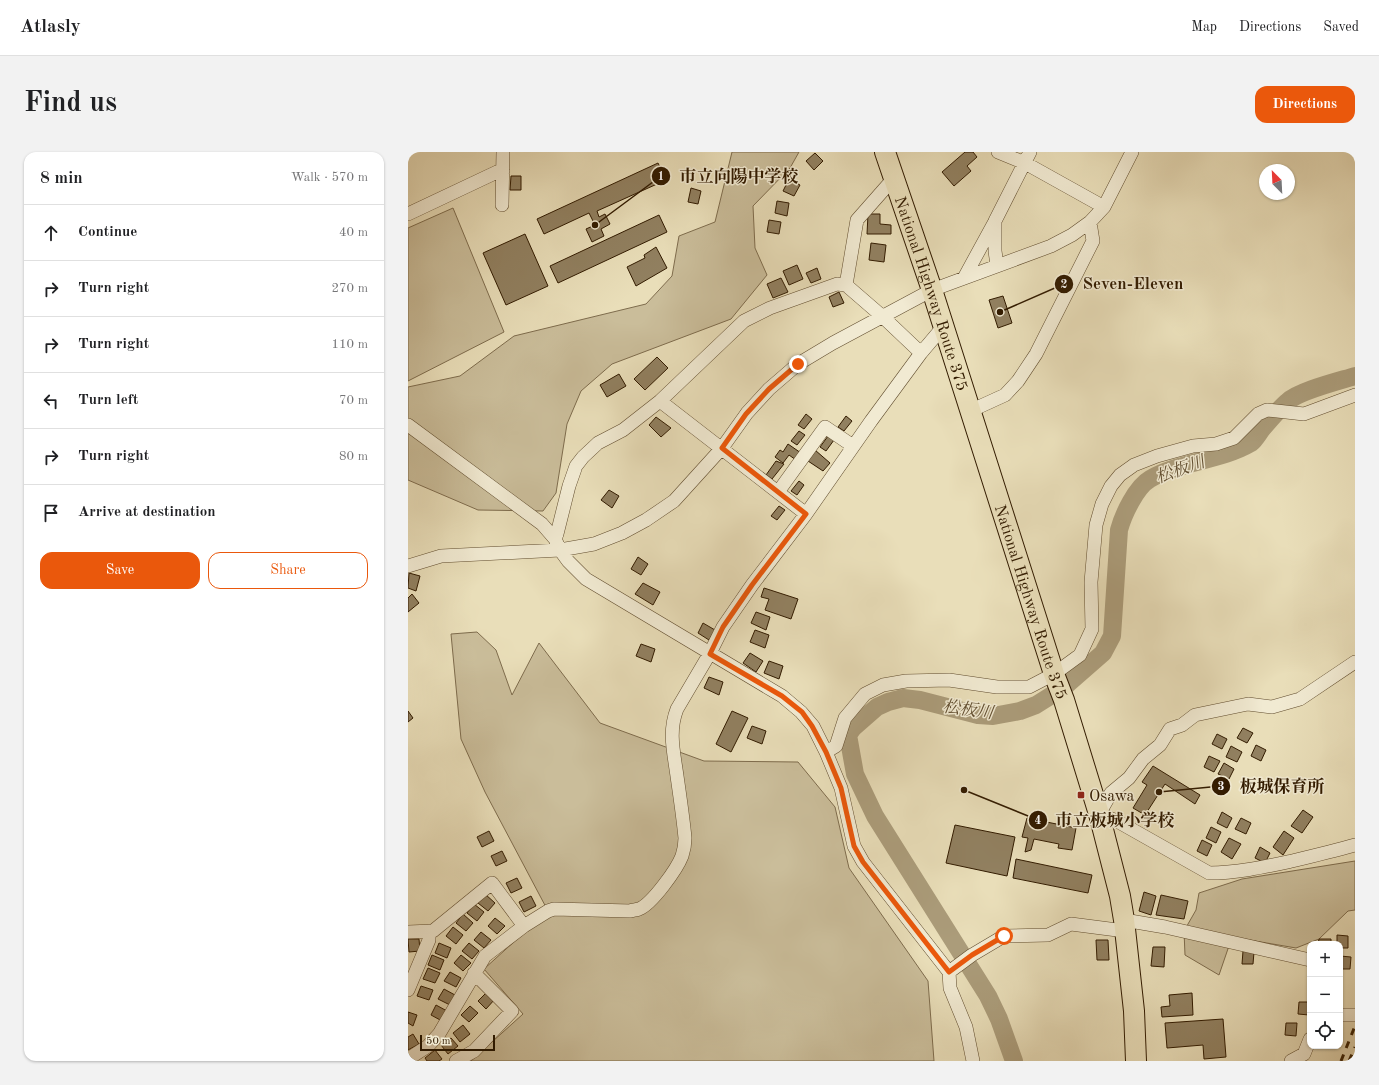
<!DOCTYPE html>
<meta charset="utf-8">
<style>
body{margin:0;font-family:"Old Standard TT","Noto Serif JP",serif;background:#f2f2f2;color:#202124}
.controls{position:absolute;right:12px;bottom:12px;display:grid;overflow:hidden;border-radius:8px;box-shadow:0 1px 3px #0004}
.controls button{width:36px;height:36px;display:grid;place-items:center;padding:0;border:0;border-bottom:1px solid #e0e0e0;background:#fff;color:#202124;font:20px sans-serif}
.compass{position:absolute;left:851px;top:12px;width:36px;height:36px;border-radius:50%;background:#fff;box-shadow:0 1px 3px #0004;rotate:336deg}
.scale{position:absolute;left:12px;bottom:10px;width:75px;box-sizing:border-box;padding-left:4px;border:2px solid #321b00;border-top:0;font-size:11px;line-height:14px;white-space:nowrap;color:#321b00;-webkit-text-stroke:3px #f1ead2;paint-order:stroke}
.stop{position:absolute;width:12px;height:12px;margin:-9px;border:3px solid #ea580c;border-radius:50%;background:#fff}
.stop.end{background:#ea580c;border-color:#fff;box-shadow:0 1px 4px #0008}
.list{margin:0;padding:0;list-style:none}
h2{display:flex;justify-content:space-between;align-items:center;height:52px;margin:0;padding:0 16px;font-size:17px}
h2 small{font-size:13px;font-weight:400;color:#757577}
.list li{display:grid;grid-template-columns:26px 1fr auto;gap:12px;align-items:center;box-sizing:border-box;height:56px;padding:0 16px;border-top:1px solid #e0e0e0}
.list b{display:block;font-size:15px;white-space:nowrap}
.list em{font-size:13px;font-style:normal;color:#757577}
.actions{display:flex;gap:8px;padding:12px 16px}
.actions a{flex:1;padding:9px 0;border:1px solid #ea580c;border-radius:12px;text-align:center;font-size:14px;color:#ea580c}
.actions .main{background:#ea580c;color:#fff}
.icon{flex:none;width:22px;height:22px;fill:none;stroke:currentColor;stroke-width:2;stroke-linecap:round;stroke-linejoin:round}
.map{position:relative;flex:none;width:947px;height:909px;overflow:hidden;border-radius:12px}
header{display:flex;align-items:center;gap:24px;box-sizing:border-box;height:56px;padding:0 20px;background:#fff;border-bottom:1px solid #e0e0e0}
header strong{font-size:19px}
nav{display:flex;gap:22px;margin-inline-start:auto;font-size:14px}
.intro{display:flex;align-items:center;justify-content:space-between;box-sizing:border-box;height:96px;padding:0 24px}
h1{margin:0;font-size:28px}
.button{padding:10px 18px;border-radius:12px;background:#ea580c;color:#fff;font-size:14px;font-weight:700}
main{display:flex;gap:24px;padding:0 24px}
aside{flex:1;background:#fff;border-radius:12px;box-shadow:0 1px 3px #0004}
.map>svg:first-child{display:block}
.green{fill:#cabd9a;stroke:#7e6c4d}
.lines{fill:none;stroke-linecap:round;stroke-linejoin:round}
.river{stroke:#ab9c7a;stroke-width:18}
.building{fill:#918060;stroke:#321b00}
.minor-casing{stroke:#604c2e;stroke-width:14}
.highway-casing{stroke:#321b00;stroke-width:22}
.minor{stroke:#f1ead2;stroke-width:13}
.highway{stroke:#e9deb9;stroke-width:20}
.rail{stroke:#321b00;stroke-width:3;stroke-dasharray:7 7;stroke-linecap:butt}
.route{stroke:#ea580c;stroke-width:5}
.poi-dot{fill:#8f2418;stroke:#f1ead2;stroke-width:1.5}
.labels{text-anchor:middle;stroke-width:3;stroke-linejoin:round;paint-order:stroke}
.street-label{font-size:16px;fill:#321b00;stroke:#f1ead2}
.poi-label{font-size:16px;fill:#321b00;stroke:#f1ead2;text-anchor:start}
.water-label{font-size:17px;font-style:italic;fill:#624f31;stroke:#f1ead2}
.leader{fill:none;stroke:#321b00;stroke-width:1.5}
.callout-dot{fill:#321b00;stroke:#f1ead2;stroke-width:1.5}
.mark-label{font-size:12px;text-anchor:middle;font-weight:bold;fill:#fff}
.callout-label{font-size:17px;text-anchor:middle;font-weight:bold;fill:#321b00;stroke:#f1ead2;stroke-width:3;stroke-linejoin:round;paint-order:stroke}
</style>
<header>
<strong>Atlasly</strong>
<nav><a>Map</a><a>Directions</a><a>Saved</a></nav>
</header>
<div class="intro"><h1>Find us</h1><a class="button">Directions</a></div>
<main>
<aside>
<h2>8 min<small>Walk · 570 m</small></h2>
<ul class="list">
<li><svg class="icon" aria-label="ahead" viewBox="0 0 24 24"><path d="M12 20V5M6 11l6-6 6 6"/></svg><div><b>Continue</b></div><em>40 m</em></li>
<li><svg class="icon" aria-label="right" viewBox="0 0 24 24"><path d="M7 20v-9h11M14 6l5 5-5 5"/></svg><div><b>Turn right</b></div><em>270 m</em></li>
<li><svg class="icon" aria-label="right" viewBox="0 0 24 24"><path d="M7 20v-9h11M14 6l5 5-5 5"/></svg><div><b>Turn right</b></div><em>110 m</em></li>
<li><svg class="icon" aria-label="left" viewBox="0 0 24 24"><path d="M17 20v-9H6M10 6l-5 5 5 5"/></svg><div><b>Turn left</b></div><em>70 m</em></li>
<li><svg class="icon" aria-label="right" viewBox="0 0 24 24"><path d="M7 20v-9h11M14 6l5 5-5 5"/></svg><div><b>Turn right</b></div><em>80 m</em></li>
<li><svg class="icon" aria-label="arrive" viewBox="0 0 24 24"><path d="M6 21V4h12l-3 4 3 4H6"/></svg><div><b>Arrive at destination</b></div></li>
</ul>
<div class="actions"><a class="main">Save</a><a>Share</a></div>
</aside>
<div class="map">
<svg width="947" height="909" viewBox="0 0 947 909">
<rect width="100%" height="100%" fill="#e9deb9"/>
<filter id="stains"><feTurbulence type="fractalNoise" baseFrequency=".005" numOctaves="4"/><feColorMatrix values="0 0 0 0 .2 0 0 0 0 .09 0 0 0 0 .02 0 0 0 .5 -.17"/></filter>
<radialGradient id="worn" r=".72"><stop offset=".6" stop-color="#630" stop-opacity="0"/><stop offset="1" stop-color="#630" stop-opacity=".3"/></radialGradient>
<path class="green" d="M324 0H391L382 16 345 54 347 96 359 123 323 167 204 212 173 239 159 272 148 341 135 359 70 358 0 328V235L52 224 106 184 238 152 264 124 271 84 307 70Z
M45 56 96 180 0 229V76Z
M69 480 88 498 104 543 131 491 192 571 296 609 390 610 427 655 441 716 520 829 526 909H63L115 862 76 817 140 759 77 640 53 587 43 482Z
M947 709V758L940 759 911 787 888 796 824 785 811 823 777 803 776 779 788 758 791 741 834 727Z"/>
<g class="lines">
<path class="river" d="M606 909 591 867 580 844 467 664 447 622 440 583 445 576 469 555 480 550 495 546 512 548 570 563 585 564 612 559 628 553 655 536 695 501 704 484 711 378C715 363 728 335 742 327 773 309 812 309 843 291 847 288 851 281 854 277 862 268 870 258 879 250 890 239 931 229 947 224"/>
</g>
<path class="building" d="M557 0H565L569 5 559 14 563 19 546 34 534 20Z
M407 1 415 9 406 18 398 9Z
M250 11 258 28 189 59 191 65 197 62 202 72 193 77 196 84 184 90 178 77 187 73 181 61 136 82 129 67Z
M103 24H113V38H102Z
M381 27 392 33 386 44 375 39Z
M283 36 293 39 290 52 280 50Z
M369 49 381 51 379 64 367 61Z
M460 62H472V72L483 73V82H459Z
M251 63 259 80 150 131 142 114Z
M361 68 373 70 371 82 359 80Z
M117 82 140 134 98 153 75 101Z
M463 91 478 93 476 110 461 108Z
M248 95 259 116 228 134 219 115 237 106 236 103Z
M389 113 395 127 381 133 375 119Z
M409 116 413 127 403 131 398 121Z
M373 126 380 140 365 146 359 132Z
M431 140 436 151 425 155 421 145Z
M595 144 604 171 590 176 581 148Z
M249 205 260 216 237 238 226 227Z
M211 222 218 234 199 245 192 233Z
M398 262 404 267 396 277 390 273Z
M438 264 444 269 436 279 430 275Z
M248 265 263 276 253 285 241 273Z
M391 279 397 283 389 293 383 289Z
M420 284 426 288 418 299 412 295Z
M380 292 393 301 388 308 381 303 375 311 367 305 372 298 375 300Z
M407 298 422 311 415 319 400 309Z
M368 309 376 312 364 327 358 323Z
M391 329 396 333 389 343 383 339Z
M201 338 211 344 204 356 193 348Z
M371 354 377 358 369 368 363 364Z
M230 405 240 412 233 423 223 417Z
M1 421 12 424 8 439 0 436Z
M235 431 252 440 245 453 227 442Z
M356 436 390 447 383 467 357 458 361 447 353 445Z
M4 442 11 451 0 460V446Z
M348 460 362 465 358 478 343 471Z
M295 471 307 478 301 488 290 481Z
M347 478 361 483 357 496 342 490Z
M233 492 247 497 243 510 228 504Z
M342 501 355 509 348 520 335 511Z
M361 509 375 514 371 527 356 521Z
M301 525 315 530 311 543 296 536Z
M0 559 5 566 0 570Z
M324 559 340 566 323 600 308 592Z
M344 574 358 579 354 592 339 586Z
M835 576 845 581 839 591 829 586Z
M809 582 819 587 814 597 804 592Z
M848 593 858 598 853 609 843 604Z
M823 594 834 600 829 610 818 605Z
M801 604 812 609 806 620 796 615Z
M816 611 826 617 821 627 810 622Z
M745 614 792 643 787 652 757 632 737 663 725 656 739 633 734 630Z
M895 658 905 665 894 681 883 674Z
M814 660 824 666 819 676 809 671Z
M619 666 668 676 664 698 650 696 651 692 626 687 623 698 617 700 620 686 614 685Z
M833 666 843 671 838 682 827 677Z
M547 673 607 685 599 724 538 711Z
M803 675 813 680 808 691 798 686Z
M81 679 86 689 74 695 69 685Z
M876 679 886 686 875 703 865 695Z
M821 686 833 692 824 707 813 700Z
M794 688 804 693 799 704 789 699Z
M852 695 862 701 857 711 847 706Z
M94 699 99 709 88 714 83 704Z
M608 707 684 723 680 741 605 726Z
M109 726 114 736 103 741 98 731Z
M736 740 748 744 743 763 731 759Z
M77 742 87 751 80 759 70 751Z
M753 743 780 749 776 767 748 763Z
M123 744 128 754 116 760 111 750Z
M66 752 76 760 69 769 59 761Z
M55 762 65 771 58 779 48 771Z
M87 766 97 774 89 782 80 774Z
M45 775 55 783 48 792 38 784Z
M73 780 83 788 76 796 66 788Z
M929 783 940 784V796H932V792H929Z
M0 787H11L12 799 1 800Z
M911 787H923V792H910Z
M688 788H700L701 808H689Z
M31 791 43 796 39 806 27 801Z
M61 791 71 799 64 807 54 799Z
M745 795H757L756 815 743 814Z
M835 799 846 800 845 812H834Z
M24 803 36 808 32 818 20 813Z
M53 803 63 811 55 819 46 811Z
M932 804 943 805 942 817H932Z
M20 816 32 821 27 831 15 827Z
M42 820 53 826 48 835 36 829Z
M13 834 25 838 21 848 9 844Z
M36 837 47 843 42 853 30 847Z
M79 840 87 847 78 857 70 849Z
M784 841 785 863 754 865 753 855 762 854 761 843Z
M891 850H902L901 863 890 862Z
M28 853 39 859 34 869 23 863Z
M62 854 70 861 61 870 53 863Z
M0 860 9 863 5 874 0 871Z
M815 867 818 905 796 907 795 893 759 896 757 871Z
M878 871H889L888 884 877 883Z
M55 873 62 882 52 890 45 881Z
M5 882 11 892 0 898V885Z
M43 886 50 894 40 902 33 893Z
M27 898 34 907 31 909H19L17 906Z"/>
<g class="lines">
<g class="minor-casing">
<path id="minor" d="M590 0 617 11 696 55
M94 53 95 0
M0 62 89 20 95 19
M589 113 587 99V69L622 0
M556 126 586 71
M438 133 449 68 486 26
M252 249 398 362
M562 259 597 243 610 229 628 202 685 89 682 70 696 55 724 0
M0 273 134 372 147 387 152 398 160 409 178 427 374 544 393 560 405 574 418 600 433 636 446 694 455 710 541 820 542 836 558 875 565 909
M370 340 417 275 445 294
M147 387 149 382 161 334 168 314 175 305 190 291 215 278 252 249 336 169 362 156 429 132 438 133 475 165 513 201
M0 414 33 404 152 398 186 392 214 381 238 368 266 349 314 296 339 261 361 237 390 212 425 191 524 138 643 94 664 83 682 70
M947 510 892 547 864 555 840 552 787 563 774 573 762 577 752 593 735 607 721 626 703 641 691 662 709 669 801 721C829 721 856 715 884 709 905 704 926 699 947 693
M418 600 428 594 437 566 457 542 475 533 498 529 541 528 589 535H621L646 522 672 503 684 477 683 430 688 373 694 352 703 334 712 323 726 313 749 304 785 294 808 292 826 286 850 262 859 258 896 262 947 243
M716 768 757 775 902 808
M0 780 25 779 84 731 116 774
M541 820 564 803 596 784 640 783 663 772 717 779
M0 838 21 788V779
M932 863H947
M0 907 20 894 31 882 77 804 116 774 140 759 146 757 222 759C225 758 228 758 231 757 244 752 269 717 274 704 276 698 277 692 277 686 275 665 272 645 269 624 266 601 260 580 269 557L302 501 315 475 344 433 398 362 463 269 513 201 535 175
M48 909 66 899 104 859 66 821
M883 909 896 902 902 887"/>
</g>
<g class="highway-casing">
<g id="highway">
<path id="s1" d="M477 0 524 138 646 522 656 548 691 662 712 744 716 768 726 859 728 909"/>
</g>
</g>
<use href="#minor" class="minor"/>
<use href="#highway" class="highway"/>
<path class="rail" d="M933 909 947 874
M941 909 947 895"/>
</g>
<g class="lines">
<path class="route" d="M390 212 361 237 338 262 314 296 398 362 344 433 315 475 302 502 374 544 394 560 404 574 418 600 433 636 446 694 455 710 541 820 564 803 596 784"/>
</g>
<rect class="poi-dot" x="669" y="639" width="8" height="8" rx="2"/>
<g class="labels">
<g class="street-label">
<text dy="6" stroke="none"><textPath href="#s1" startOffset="149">National Highway Route 375</textPath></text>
<text dy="6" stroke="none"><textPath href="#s1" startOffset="473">National Highway Route 375</textPath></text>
</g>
<g class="poi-label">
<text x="681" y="649">Osawa</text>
</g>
<g class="water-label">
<text transform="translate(772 317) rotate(-20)" y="6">松板川</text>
<text transform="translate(560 557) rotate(8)" y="6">松板川</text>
</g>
</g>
<path class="leader" d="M187 73L253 24M592 160L656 132M751 640L813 634M556 638L630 668"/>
<g class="callout-dot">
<circle cx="187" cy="73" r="4"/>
<circle cx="592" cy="160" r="4"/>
<circle cx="751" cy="640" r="4"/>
<circle cx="556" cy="638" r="4"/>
<circle cx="253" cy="24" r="10"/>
<circle cx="656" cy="132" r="10"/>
<circle cx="813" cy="634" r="10"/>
<circle cx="630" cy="668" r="10"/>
</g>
<g class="mark-label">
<text x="253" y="28">1</text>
<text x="656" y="136">2</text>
<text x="813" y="638">3</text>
<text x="630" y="672">4</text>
</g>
<g class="callout-label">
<text x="331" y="30">市立向陽中学校</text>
<text x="725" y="137">Seven-Eleven</text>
<text x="874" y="640">板城保育所</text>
<text x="707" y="674">市立板城小学校</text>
</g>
<rect width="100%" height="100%" filter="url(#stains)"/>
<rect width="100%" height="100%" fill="url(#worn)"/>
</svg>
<div class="controls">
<button>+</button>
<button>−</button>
<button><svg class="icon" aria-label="locate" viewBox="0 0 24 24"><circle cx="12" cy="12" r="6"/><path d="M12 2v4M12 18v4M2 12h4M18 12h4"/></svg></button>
</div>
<svg class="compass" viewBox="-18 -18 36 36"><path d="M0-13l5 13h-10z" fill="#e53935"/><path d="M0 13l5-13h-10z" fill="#757577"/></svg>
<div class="scale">50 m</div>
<div class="stop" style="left:596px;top:784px"></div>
<div class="stop end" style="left:390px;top:212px"></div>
</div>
</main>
